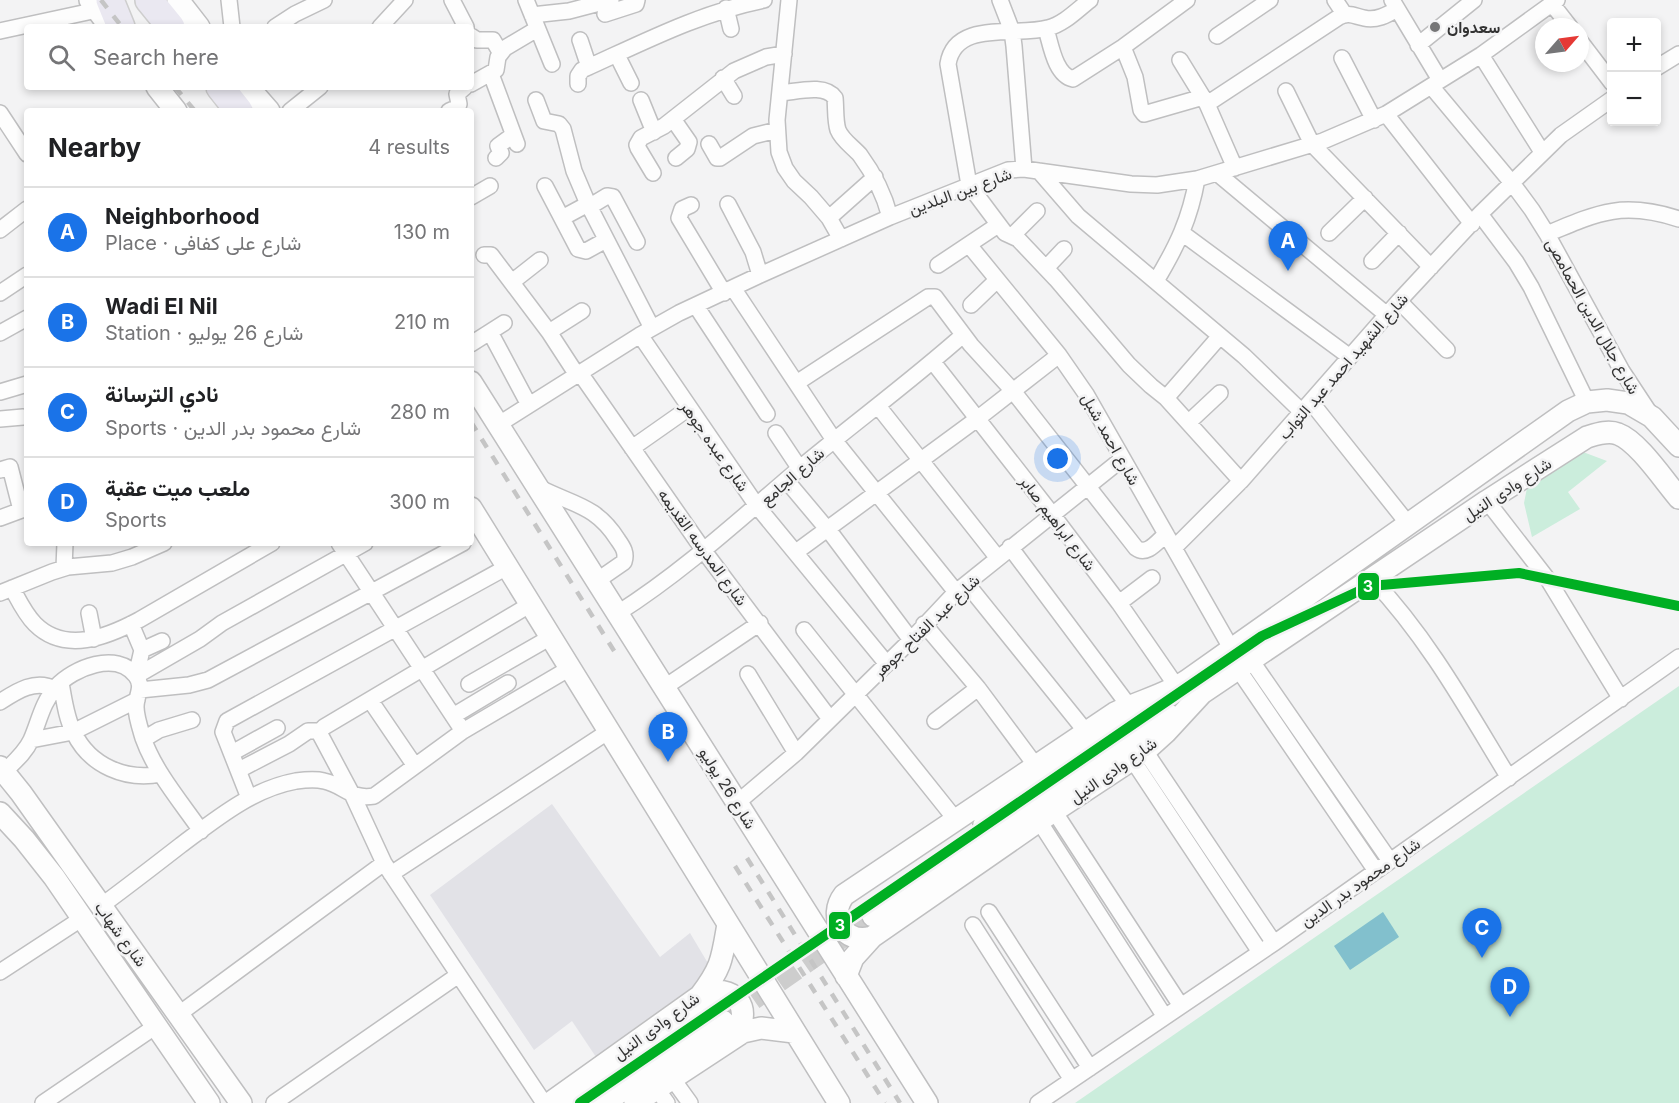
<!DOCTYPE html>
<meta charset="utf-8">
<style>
body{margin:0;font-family:Inter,Vazirmatn,sans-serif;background:#f6f6f6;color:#202124}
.controls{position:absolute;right:18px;top:18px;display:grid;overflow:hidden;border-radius:6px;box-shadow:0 3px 9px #0003}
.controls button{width:54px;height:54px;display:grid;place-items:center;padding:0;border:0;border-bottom:2px solid #e0e0e0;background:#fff;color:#202124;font:30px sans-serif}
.compass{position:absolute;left:1535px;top:18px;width:54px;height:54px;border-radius:50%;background:#fff;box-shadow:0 3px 9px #0003;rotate:62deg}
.you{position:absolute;left:1058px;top:459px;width:21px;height:21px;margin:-15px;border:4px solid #fff;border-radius:50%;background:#1a73e8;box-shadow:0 0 0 9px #1a73e833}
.badge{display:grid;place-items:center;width:39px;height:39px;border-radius:50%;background:#1a73e8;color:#fff;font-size:20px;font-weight:700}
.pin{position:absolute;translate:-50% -50px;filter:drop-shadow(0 2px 3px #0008)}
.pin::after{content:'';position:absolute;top:32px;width:21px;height:18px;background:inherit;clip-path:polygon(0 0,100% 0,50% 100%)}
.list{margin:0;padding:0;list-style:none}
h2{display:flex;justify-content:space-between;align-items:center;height:78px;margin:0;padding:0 24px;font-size:26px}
h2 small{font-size:20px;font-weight:400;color:#757577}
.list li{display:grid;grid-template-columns:39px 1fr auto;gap:18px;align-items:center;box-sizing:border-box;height:90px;padding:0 24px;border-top:2px solid #e0e0e0}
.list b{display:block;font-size:22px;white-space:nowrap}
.list p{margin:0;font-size:20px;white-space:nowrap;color:#757577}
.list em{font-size:20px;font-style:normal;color:#757577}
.icon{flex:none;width:33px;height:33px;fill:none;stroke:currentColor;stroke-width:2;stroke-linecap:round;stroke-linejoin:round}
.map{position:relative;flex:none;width:1679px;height:1103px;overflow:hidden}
.search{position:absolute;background:#fff;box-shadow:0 3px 9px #0003;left:24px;top:24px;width:450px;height:66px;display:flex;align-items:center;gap:15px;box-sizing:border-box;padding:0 21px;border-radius:6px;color:#757577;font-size:22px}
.panel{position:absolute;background:#fff;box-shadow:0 3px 9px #0003;left:24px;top:108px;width:450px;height:438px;border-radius:6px}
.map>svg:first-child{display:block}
.built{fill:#e2e2e7}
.green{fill:#cbeddc}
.water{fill:#82c0cd}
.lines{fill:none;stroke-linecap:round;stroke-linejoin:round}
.secondary-tunnel{stroke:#cdcdcd;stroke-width:21;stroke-dasharray:21 10;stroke-linecap:butt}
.street-casing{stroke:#bfbfc0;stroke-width:18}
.secondary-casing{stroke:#bfbfc0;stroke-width:24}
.highway-casing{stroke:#cecece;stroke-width:30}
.street{stroke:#fdfdfd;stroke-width:15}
.secondary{stroke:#fdfdfd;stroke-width:21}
.highway{stroke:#eae8f1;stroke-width:27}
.rail{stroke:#c5c5c5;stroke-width:4.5;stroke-dasharray:10 10;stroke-linecap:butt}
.metro-1-casing{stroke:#f3f3f4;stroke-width:15}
.metro-1{stroke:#00af23;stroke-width:10}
.poi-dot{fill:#767677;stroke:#f3f3f4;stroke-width:2}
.labels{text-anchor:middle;stroke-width:5;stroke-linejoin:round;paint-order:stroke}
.poi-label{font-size:16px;font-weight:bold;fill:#333;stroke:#f3f3f4;text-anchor:start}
.street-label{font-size:16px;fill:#333;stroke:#f3f3f4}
.line-badge{stroke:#f3f3f4;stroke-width:2}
.badge-label{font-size:16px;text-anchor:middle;font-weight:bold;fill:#fff}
</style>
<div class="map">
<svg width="1679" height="1103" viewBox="0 0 1679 1103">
<rect width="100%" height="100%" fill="#f3f3f4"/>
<path class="built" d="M552 804 660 957 690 933 712 970 689 994 598 1060 572 1021 534 1050 430 895Z"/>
<path class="green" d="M1575 449 1607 461 1568 492 1580 509 1532 537 1524 503 1529 478Z
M1679 686V1103H1075Z"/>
<path class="water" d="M1383 912 1399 937 1350 970 1334 946Z"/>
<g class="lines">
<path class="secondary-tunnel" d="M728 1017 873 916"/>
<g class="street-casing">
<path id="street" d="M229 0 232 27
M452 0 466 27
M526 0 552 64
M789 0 777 120 779 152 785 168 794 181 811 197 829 218 841 239
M1000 0 1012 31 1014 46 1024 169
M1090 0C1077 10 1064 24 1048 28 1017 37 955 19 948 64L969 185 1005 233 1018 239 1056 279 1129 365 1151 386 1166 398 1241 481
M1335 0 1345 15
M1392 0 1440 80
M1552 4 1570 27
M726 8 731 29
M605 14 636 4 637 0
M532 15 569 11 611 0
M275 27 295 14 324 0
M380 27 405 0
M1046 29C1051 45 1055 75 1073 79L1123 47 1187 0
M0 31 97 10
M471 36 477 40H493L500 52
M1217 36 1270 0
M580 40 589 67
M1580 41 1612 83
M1418 45 1474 0
M1123 47 1135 77 1141 110 1144 114 1203 97
M617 55 631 83
M1481 55 1542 152
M1342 58 1374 120
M1180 60 1207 104 1235 168
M1656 68 1679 54
M491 74 517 144
M723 78 734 96
M471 84 496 70 498 57 505 48 537 29
M578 84V76L582 70C642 43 699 13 764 0
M1431 86 1512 183 1532 210 1547 234 1622 371 1649 412
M1286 91 1312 144 1431 267
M780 93C796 92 825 83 835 98 836 108 835 121 838 130 842 140 853 147 860 155 874 174 884 194 890 217
M536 100 544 121 559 124 563 129 574 171 588 204 652 328
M641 100 654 132
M1207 104 1339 17C1349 12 1354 16 1364 18 1376 21 1387 15 1397 9
M290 111 320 87
M449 111 458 107 459 104 457 94 465 87
M0 113 27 154
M1386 114 1472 224
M673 119 689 142 687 149 676 158
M709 144 717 158H720L753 136 777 130
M496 158 501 153 498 146 513 135
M1039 171 1078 216 1244 356 1302 412
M653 173 638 148 637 145 641 138 664 126 734 71 766 57 784 54
M1217 173 1387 315
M545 186 578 249 586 251 606 240
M471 197 490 186
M728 204 753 252 760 275
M691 205 682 209 679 218 724 293
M589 207 607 196 613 197 637 242
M1480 214 1516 262 1531 287 1587 402
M562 218 588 204
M829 218 875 177
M0 230 27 209
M1182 233 1350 357
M1329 233 1365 198
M1547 234C1599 212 1623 201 1679 219
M1012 236 1037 211
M969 245 1059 355 1086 394 1231 648
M484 255H491L549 332 577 375
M1372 261 1399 233
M938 265 998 225
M1046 268 1064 249
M1156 281C1177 246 1190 219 1197 179
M512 282 540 260
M733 288 834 440 956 592
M0 293 27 275
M1399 301 1447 350
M971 305 997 280
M696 306 767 414
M490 332 529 405
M549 332 582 311
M0 333 27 318
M640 335 757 506 887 664
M471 344 504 323
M933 362 1052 514 1119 603 1177 687
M580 373 704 551 830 719
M798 382 928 297H935L971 345 1013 391 1136 548C1147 556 1157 542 1166 534
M0 392 27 384
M1166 398 1220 336
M1311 402 1409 525
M878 406 997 557
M0 419 23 417
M1189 422 1220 393
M499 424 640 335 679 313 760 275 890 217 1008 170 1024 169 1131 184 1157 185 1197 179 1323 141 1386 114 1481 55 1557 0
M776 433 800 469
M632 448 689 408
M0 470 10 467 21 510
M786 480 833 536 911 640
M540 488C573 505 596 505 618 540 623 547 627 553 624 562L598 580
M1487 501 1549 581 1621 699
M0 518 27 508
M339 543 463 731
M1010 547 1129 706
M1174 548 1241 481 1399 301 1480 214 1561 135 1612 99
M796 552 977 419 1059 355
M64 568 65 543
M1372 579C1428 638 1467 709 1509 778
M967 584 1087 733
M12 588C19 601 25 614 35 624 65 654 107 637 139 620L272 543
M0 593 52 572 68 567 112 563 132 557 164 543
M1119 603 1152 578
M531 604 324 727 320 731 321 736 353 796 384 863 544 1103
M89 613 94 639
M618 613C684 571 741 518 800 468 854 423 910 382 963 335
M131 624 142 650 136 676
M924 624 978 688 1036 766
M804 630 956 820
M142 650 162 641
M1251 660 1390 861
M1238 669 1376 871
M748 674 796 753
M136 676 200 639 222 623 365 543
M61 683C64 699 66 718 74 733 90 766 126 781 161 774
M469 684 551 637
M665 687 760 623
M140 690 189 685 208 680 463 543
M370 700 415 766
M0 702C17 691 35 679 55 689
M453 716 508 683
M935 721 978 688
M144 739 159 730 192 720
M31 740 73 732 137 700
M1145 751 1274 943
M232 753 277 728
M1132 759 1260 952
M239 770 289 744 308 731H320
M4 772C14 762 25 753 31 740 39 722 42 703 56 687 73 668 117 650 136 676 144 687 136 695 136 707 136 716 140 728 143 738 155 772 181 802 201 831
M249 798 223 732 227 721 507 567
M737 803 796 753 911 640 956 592 1122 459
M1054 811 1181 1006
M1039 821 1165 1017
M391 874 609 731
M101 906C128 886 154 866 181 845 216 819 252 789 296 781 304 780 316 779 324 781 344 785 350 800 374 796L463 731 570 668
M989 912 1090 1068
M973 925 1072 1080
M0 972 81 919
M179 1014 384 863
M672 1078 690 1103
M656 1088 667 1103
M43 1103 156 1026
M274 1103 457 976
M1038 1103 1274 943 1679 657"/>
</g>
<g class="secondary-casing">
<path id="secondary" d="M90 0 110 27
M178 0 199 27
M157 87 176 111
M248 87 269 111
M471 382 927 1103
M471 508 839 1103
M0 767 21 793 241 1103
M0 813 24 839 54 877 209 1103
M984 824 1135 717
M873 916 1169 715
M872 937C845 945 827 917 844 895L1115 713C1139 701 1166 695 1188 680L1568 411 1587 402 1607 400 1628 403 1652 417 1679 446
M846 976 853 958 872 937 1039 821 1145 751 1166 732 1202 693 1487 501 1587 437C1597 434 1608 430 1618 434 1638 441 1665 482 1679 498
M700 996C733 979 758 1011 731 1038
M550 1103 700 996C722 967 722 959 728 924
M578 1103 714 1009
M604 1103 723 1021
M635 1103 743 1032 761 1028 794 1032"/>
</g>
<g class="highway-casing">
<path id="highway" d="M110 0 121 27
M149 0 171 27
M220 87 239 111"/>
</g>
<use href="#street" class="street"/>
<use href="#secondary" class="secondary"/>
<use href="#highway" class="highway"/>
<path class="rail" d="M101 0 122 27
M175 87 195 111
M471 422 616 654
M747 858 900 1103
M735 866 885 1103"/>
<g class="metro-1-casing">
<path id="metro-1" d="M580 1103 1262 636 1370 586 1519 573 1679 606"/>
</g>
<use href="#metro-1" class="metro-1"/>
</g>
<circle class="poi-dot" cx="1435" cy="27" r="6"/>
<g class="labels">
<g class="poi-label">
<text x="1447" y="33">سعدوان</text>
</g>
<g class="street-label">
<text transform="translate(960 191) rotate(-20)" y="6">شارع بين البلدين</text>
<text transform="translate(1593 316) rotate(61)" y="6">شارع جلال الدين الحمامصى</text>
<text transform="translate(1343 366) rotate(-49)" y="6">شارع الشهيد احمد عبد التواب</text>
<text transform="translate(1111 439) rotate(61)" y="6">شارع احمد شبل</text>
<text transform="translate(715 446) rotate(55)" y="6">شارع عبده جوهر</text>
<text transform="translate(792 476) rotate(-41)" y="6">شارع الجامع</text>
<text transform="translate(1507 489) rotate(-33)" y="6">شارع وادى النيل</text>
<text transform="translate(1058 523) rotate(53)" y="6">شارع ابراهيم صابر</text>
<text transform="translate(703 547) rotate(54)" y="6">شارع المدرسه القديمه</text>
<text transform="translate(926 626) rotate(-44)" y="6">شارع عبد الفتاح جوهر</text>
<text transform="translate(1113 770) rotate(-35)" y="6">شارع وادى النيل</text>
<text transform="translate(728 788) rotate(58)" y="6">شارع 26 يوليو</text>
<text transform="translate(1360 882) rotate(-35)" y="6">شارع محمود بدر الدين</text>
<text transform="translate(121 934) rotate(54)" y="6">شارع شهاب</text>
<text transform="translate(656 1026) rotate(-36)" y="6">شارع وادى النيل</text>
</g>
</g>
<g class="line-badge">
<rect x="1357" y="572" width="23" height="29" rx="6" fill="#00af23"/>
<rect x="828" y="911" width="23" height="29" rx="6" fill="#00af23"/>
</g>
<g class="badge-label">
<text x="1368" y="592">3</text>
<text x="840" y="931">3</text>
</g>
</svg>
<div class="controls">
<button>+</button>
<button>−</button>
</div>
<svg class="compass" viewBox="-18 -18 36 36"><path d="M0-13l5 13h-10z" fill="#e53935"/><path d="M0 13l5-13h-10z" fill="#757577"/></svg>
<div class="you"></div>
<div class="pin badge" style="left:1288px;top:271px">A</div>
<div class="pin badge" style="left:668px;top:762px">B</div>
<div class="pin badge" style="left:1482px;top:958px">C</div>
<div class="pin badge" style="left:1510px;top:1017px">D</div>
<div class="search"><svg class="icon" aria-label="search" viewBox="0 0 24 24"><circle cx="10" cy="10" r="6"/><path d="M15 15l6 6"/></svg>Search here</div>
<section class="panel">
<h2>Nearby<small>4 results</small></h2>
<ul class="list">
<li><span class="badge">A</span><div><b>Neighborhood</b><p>Place · شارع على كفافى</p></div><em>130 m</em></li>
<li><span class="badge">B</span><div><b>Wadi El Nil</b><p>Station · شارع 26 يوليو</p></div><em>210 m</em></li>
<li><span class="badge">C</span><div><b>نادي الترسانة</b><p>Sports · شارع محمود بدر الدين</p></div><em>280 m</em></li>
<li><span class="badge">D</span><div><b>ملعب ميت عقبة</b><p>Sports</p></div><em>300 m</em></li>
</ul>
</section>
</div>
